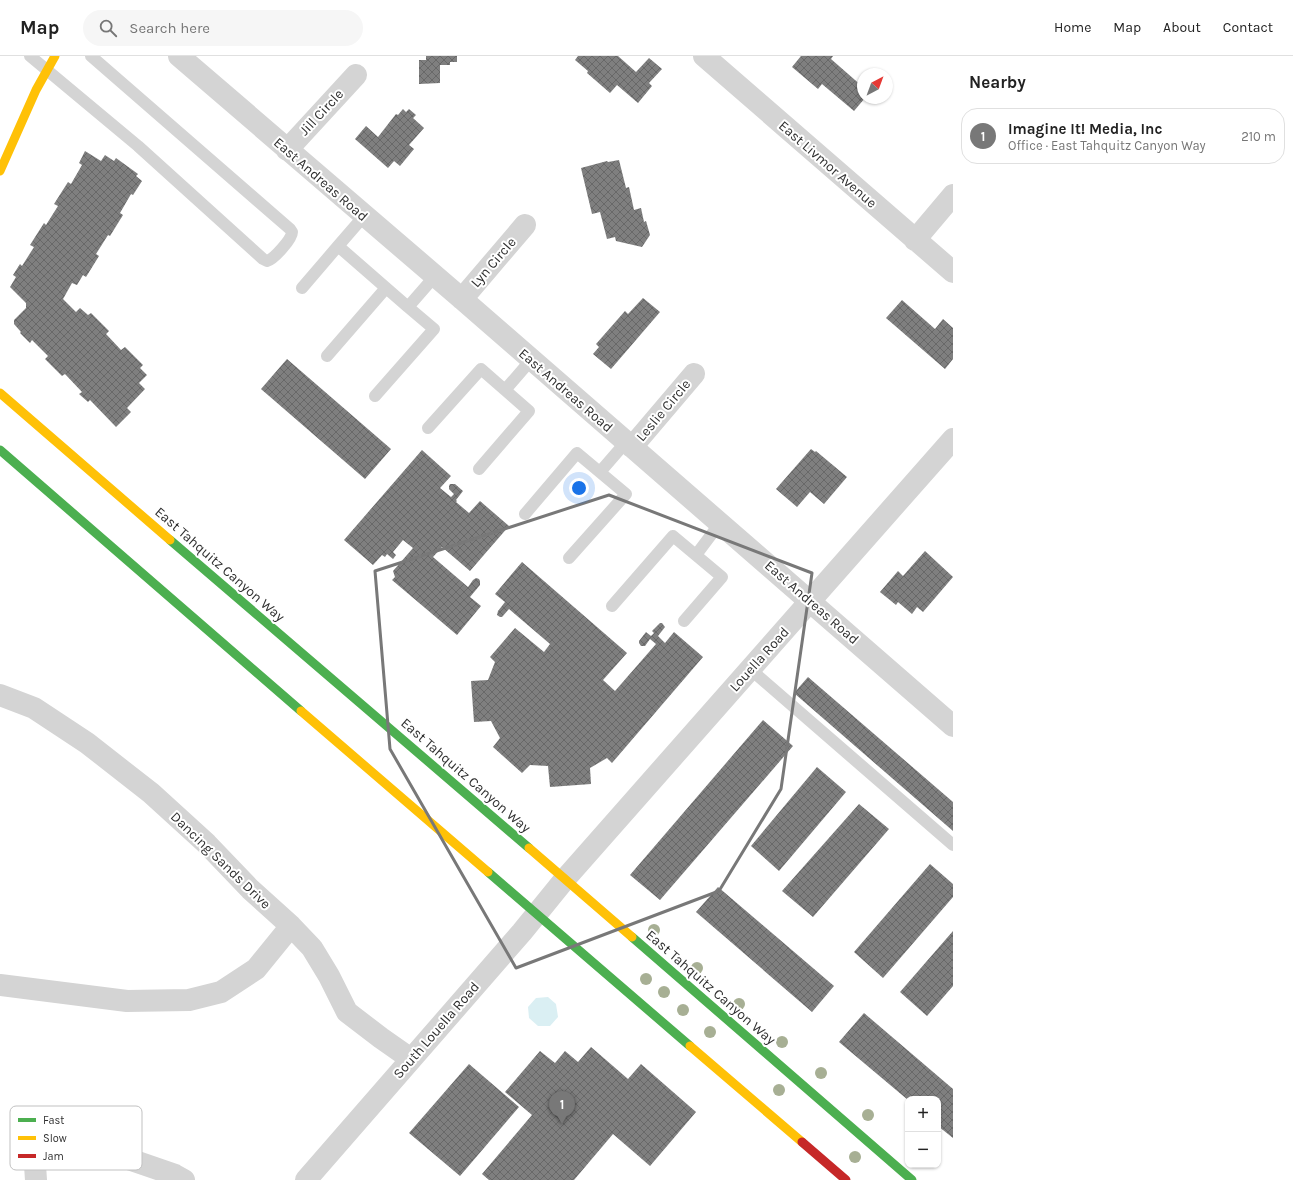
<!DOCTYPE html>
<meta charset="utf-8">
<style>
body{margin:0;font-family:Karla,sans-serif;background:#f6f6f6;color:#222}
.controls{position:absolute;right:12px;bottom:12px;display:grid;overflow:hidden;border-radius:8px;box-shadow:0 1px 3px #0004}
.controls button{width:36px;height:36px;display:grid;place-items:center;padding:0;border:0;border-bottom:1px solid #e0e0e0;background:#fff;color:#222;font:20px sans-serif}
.compass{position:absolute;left:857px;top:12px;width:36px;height:36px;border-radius:50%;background:#fff;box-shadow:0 1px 3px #0004;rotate:41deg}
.you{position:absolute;left:579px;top:432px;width:14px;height:14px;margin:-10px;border:3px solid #fff;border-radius:50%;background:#1a73e8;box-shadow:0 0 0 6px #1a73e833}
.badge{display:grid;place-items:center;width:26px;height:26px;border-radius:50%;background:#787878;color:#fff;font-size:13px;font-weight:700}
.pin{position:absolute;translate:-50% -33px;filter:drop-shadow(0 1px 2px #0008)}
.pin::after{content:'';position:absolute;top:21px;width:14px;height:12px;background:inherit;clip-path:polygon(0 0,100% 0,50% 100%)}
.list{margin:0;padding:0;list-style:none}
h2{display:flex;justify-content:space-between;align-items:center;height:52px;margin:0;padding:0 16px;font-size:17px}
h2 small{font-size:13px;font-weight:400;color:#767676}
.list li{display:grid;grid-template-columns:26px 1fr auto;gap:12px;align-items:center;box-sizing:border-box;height:56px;margin:0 8px 8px;padding:0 8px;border:1px solid #e0e0e0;border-radius:16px}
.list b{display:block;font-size:15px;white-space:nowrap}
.list p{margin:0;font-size:13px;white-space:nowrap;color:#767676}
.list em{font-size:13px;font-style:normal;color:#767676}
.icon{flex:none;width:22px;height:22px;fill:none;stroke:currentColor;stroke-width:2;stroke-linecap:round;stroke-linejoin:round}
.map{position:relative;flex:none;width:953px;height:1124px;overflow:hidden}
header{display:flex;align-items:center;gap:24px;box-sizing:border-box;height:56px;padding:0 20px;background:#fff;border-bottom:1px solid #e0e0e0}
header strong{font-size:19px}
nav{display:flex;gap:22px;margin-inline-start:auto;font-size:14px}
.search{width:280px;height:36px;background:#f6f6f6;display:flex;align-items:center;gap:10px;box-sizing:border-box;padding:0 14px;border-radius:22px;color:#767676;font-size:15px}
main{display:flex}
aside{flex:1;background:#fff}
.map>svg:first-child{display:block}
.water{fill:#daeff3}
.building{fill:url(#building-cross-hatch)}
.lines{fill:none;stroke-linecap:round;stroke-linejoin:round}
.lane{stroke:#d4d4d4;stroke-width:12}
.street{stroke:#d4d4d4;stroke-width:22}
.fast{stroke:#4caf50;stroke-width:9}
.slow{stroke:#ffc107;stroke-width:9}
.jam{stroke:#c62828;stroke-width:9}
.tree{fill:#a7af94}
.marked{fill:none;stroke:#787878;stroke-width:3;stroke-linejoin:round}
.labels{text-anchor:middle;stroke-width:4;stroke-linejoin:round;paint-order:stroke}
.street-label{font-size:14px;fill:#303030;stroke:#fff}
.key{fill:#fff;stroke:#c1c1c1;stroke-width:1}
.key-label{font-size:11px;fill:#303030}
</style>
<header>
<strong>Map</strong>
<div class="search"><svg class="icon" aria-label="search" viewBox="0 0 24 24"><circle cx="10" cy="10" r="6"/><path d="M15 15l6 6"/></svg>Search here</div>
<nav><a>Home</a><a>Map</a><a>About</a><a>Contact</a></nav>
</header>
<main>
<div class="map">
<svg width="953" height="1124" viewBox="0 0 953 1124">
<defs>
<pattern id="building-cross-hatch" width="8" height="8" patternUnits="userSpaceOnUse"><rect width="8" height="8" fill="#7f7f7f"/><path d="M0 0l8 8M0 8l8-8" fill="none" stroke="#686868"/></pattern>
</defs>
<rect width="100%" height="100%" fill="#fff"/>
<path class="water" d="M548 941 556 948 558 961 550 970H538L529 962 528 951 536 942Z"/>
<path class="building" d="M426 0H457V6H450V9H440V27L419 28V4H426Z
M578 0H618L636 16 649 2 662 13 649 27 652 30 638 47 617 29 610 37 587 17 588 15 575 4Z
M801 0H833L831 3 863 31V42H865L854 55 822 28 818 33 792 11Z
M403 53 406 56 409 53 416 59 413 62 424 72 409 89 414 93 400 110 394 105 388 112 355 83 366 70 378 81 396 58 398 59Z
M85 95 101 105 105 99 114 105 116 102 138 118 136 120 142 125 133 139 131 138 120 157 123 159 110 180 108 179 96 198 99 200 86 221 83 219 77 229 72 227 63 243 76 256 80 252 88 259 91 257 109 275 106 278 121 294 125 291 143 309 140 312 147 319 139 327 145 333 127 352 131 356 116 371 90 344 88 346 79 338 82 336 65 318 62 320 45 303 48 300 32 284 30 287 20 277 21 276 14 268V264L26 252V247L10 231 16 221 13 219 20 208 22 210 34 191 30 189 44 167 46 169 58 150 54 148 68 126 71 128 82 109 79 107Z
M619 104 626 132 629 131 634 154 641 152 644 166 646 165 650 179 642 191 616 185 615 181 607 183 600 156 592 158 581 112 607 105 608 106Z
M643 242 660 256 611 313 593 298 599 291 596 288 625 255 628 258Z
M902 244 935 273 943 263 953 272V303L945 313 886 262Z
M287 303 391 393 365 423 261 333Z
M811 393 815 396 816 395 847 421 824 448 810 436 797 451 776 433Z
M422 394 451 420 440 432 451 441 454 438 449 433V430L450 428H455L463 435 456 444 457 445 456 446 469 457 480 445 509 470 470 515 442 491 433 501 468 531 473 524 476 522 479 523 480 525V529L470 541 481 550 457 579 392 524 395 521 393 515 413 492 403 484 393 496 396 499 393 503 387 498 385 501 382 499 373 509 344 484Z
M925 495 953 521 923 556 917 551 912 558 898 546 896 549 880 536 898 515 903 520Z
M522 506 627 597 603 624 615 635 656 588 650 583 645 590H641L639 587V585L646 576 651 580 654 577 652 575 660 567H662L665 571 658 580 665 587 674 576 703 601 612 707 607 702 590 712 591 728 550 731 548 710 530 709 522 717 493 691 500 682 491 665 474 666 471 625 488 624 495 606 490 601 515 572 544 596 550 588 509 553 502 561H500L497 559 498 555 505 546 495 538Z
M808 621 953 746V775L794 637Z
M763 664 793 690 660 844 630 819Z
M817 711 846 736 779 815 751 790Z
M859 748 889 773 813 861 782 835Z
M930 808 953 828V841L883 922 854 896Z
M718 831 834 930 812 956 696 856Z
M953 875V930L927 960 900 936Z
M864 957 953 1033V1082L938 1070V1043H908V1044L839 986Z
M591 991 628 1023 641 1008 696 1056 650 1110 613 1078 574 1124H489L482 1118 532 1059 505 1036 540 995 555 1007 565 995 578 1006Z
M469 1008 519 1051 460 1120 409 1077Z"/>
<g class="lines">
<path class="lane" d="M30 0 138 90 263 203 267 205C274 203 292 183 292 176L290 173 91 0
M364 160 338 190 408 251 435 220
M302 232 338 190
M327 300 386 232
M505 334 531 304
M375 340 434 273 408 251
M428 372 481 313 529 355 479 413
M600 416 626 386
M525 458 577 397 626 438 569 502
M696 499 720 467
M612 550 673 480 722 521 684 565
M750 613 953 789"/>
<path class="street" d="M179 0 462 243 953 670
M704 0 953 216
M287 94 356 19
M915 184 953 139
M462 243 525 169
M632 391 694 318
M0 639 34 652 87 687 151 737 207 788 250 833 291 870 312 892 329 920 347 956 381 982 411 1003
M0 929 127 945 189 944 221 936 256 913 291 870
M36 1124 34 1094 117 1099 175 1119 184 1124
M306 1124 522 876 565 823 953 383"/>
<path class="fast" d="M0 394 301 655
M170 484 529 792
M488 816 690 990
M632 881 912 1124"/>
<path class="slow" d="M0 115 36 34 55 0
M0 337 170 484
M301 655 488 816
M529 792 632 881
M690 990 802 1086"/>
<path class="jam" d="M802 1086 846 1124"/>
</g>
<g class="tree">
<circle cx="654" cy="874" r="6"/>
<circle cx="697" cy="912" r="6"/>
<circle cx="646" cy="923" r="6"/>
<circle cx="664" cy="936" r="6"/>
<circle cx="739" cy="948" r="6"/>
<circle cx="683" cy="954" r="6"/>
<circle cx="710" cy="976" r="6"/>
<circle cx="782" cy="986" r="6"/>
<circle cx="821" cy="1017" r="6"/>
<circle cx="779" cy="1034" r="6"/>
<circle cx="868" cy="1059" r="6"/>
<circle cx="855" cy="1101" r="6"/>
</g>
<path class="marked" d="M609 439 812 517 781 733 719 835 516 912 390 693 375 515Z"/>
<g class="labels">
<g class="street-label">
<text transform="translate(321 56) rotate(-47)" y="5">Jill Circle</text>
<text transform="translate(828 108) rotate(41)" y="5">East Livmor Avenue</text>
<text transform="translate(321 123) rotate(41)" y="5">East Andreas Road</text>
<text transform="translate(493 206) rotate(-49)" y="5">Lyn Circle</text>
<text transform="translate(566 334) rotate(41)" y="5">East Andreas Road</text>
<text transform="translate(663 354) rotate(-50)" y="5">Leslie Circle</text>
<text transform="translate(220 508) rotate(41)" y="5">East Tahquitz Canyon Way</text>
<text transform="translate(812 546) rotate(41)" y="5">East Andreas Road</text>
<text transform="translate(759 603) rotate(-48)" y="5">Louella Road</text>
<text transform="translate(466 719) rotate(41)" y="5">East Tahquitz Canyon Way</text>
<text transform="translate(221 804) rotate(44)" y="5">Dancing Sands Drive</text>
<text transform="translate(711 931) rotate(41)" y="5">East Tahquitz Canyon Way</text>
<text transform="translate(436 974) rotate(-49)" y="5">South Louella Road</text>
</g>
</g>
<rect x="10" y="1050" width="132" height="64" rx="6" class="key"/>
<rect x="18" y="1062" width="18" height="4" fill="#4caf50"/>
<rect x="18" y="1080" width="18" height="4" fill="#ffc107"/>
<rect x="18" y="1098" width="18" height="4" fill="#c62828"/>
<g class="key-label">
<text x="43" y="1068">Fast</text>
<text x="43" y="1086">Slow</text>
<text x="43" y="1104">Jam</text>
</g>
</svg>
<div class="controls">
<button>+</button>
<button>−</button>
</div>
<svg class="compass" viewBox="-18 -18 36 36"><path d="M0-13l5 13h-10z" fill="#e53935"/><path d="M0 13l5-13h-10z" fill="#767676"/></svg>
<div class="you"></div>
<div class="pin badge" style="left:562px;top:1068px">1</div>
</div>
<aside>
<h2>Nearby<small></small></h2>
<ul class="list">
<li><span class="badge">1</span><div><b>Imagine It! Media, Inc</b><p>Office · East Tahquitz Canyon Way</p></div><em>210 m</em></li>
</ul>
</aside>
</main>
